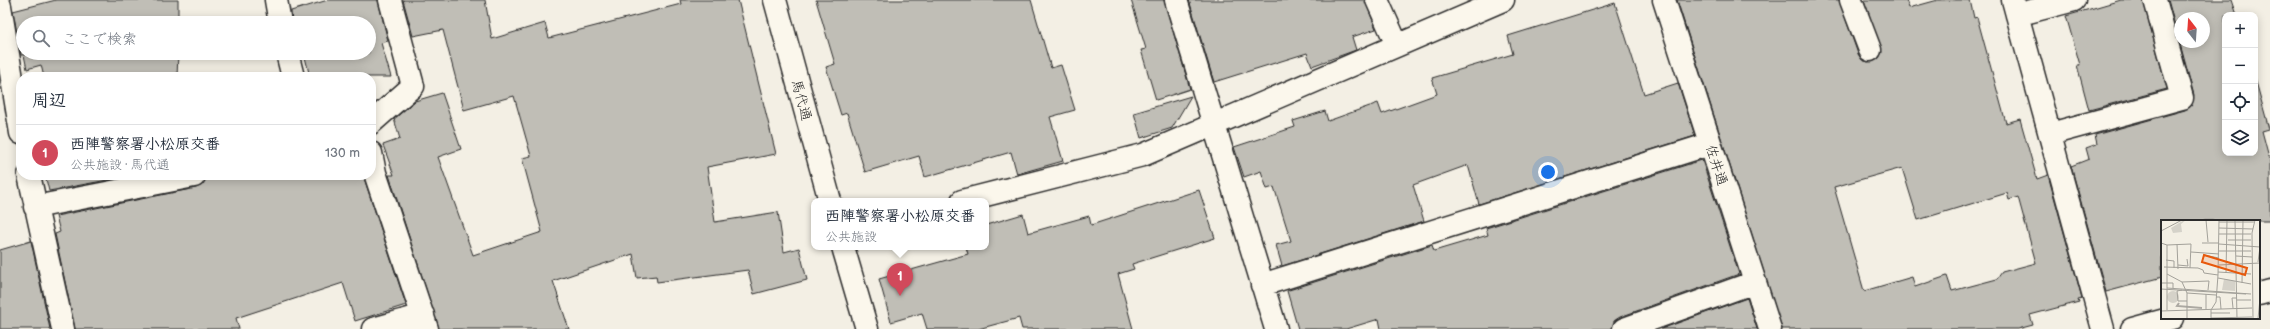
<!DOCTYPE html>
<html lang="ja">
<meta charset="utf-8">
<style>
body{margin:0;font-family:"Balsamiq Sans","Klee One",sans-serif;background:#f2f2f3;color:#1f2937}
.controls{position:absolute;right:12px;top:12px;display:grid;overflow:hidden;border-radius:8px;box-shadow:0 2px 10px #0003}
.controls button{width:36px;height:36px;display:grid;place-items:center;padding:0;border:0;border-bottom:1px solid #e0e1e3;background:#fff;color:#1f2937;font:20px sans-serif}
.compass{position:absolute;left:2174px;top:12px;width:36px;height:36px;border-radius:50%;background:#fff;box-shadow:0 2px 10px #0003;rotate:343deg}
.you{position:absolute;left:1548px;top:172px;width:14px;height:14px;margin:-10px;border:3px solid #fff;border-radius:50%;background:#1a73e8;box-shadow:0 0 0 6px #1a73e833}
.badge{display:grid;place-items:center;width:26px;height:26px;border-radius:50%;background:#d1495b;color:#fff;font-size:13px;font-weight:700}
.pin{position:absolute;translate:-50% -33px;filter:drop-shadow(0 1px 2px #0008)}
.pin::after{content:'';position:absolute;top:21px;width:14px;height:12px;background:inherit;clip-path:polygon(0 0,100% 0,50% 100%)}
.popup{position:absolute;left:811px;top:198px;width:178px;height:52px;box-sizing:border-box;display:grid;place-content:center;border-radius:8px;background:#fff;filter:drop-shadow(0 1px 3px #0005);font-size:13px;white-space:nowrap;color:#747a83}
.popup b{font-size:15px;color:#1f2937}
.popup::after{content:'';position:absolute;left:50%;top:100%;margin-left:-8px;border:8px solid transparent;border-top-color:#fff}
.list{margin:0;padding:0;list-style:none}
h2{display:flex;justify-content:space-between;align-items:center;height:52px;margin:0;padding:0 16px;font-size:17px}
h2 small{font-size:13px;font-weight:400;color:#747a83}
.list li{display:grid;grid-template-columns:26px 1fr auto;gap:12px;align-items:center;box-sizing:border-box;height:56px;padding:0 16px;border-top:1px solid #e0e1e3}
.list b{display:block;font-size:15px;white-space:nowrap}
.list p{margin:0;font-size:13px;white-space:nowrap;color:#747a83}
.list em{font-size:13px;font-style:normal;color:#747a83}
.icon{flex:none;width:22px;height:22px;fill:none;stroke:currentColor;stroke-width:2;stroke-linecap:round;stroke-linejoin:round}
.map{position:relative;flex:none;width:2270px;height:329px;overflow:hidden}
.search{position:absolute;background:#fff;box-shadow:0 2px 10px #0003;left:16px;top:16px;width:360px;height:44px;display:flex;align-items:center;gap:10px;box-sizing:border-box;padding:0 14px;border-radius:22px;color:#747a83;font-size:15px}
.panel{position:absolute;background:#fff;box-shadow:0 2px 10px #0003;left:16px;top:72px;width:360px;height:108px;border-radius:16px}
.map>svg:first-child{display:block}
.building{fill:#c0beb6;stroke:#2b2b2b;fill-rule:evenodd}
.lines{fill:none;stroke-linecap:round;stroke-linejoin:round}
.minor-casing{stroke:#2b2b2b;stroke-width:25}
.minor{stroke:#fbf7ec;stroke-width:22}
.labels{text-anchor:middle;stroke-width:4;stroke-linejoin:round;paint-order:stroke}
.street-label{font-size:14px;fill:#2b2b2b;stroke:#fbf7ec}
.inset-river{fill:none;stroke:#aca9a2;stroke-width:2}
.inset-road{fill:none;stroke:#a3a19a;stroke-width:1}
.view{fill:#e8590c;fill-opacity:0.15;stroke:#e8590c;stroke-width:2}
.inset-edge{fill:none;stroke:#2b2b2b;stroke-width:2}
</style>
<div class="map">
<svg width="2270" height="329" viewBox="0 0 2270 329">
<rect width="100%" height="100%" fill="#f3efe4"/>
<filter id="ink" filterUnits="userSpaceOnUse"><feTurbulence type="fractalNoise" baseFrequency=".025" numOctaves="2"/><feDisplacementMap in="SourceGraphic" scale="8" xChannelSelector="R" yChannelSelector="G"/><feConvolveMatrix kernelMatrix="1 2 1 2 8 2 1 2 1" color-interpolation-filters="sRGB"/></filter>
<g filter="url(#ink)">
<path class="building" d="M56 0H178V23H23V53H178L177 77H44L41 65 27 69 24 55H21L13 11Z
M328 0H378L388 41 381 43 391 77H310L304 53H369V23H292L291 11Z
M403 0H485L492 39 545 23 549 38 681 4 680 0H738L776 154 707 167 715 222 778 212 784 252 799 248 807 280 754 294 748 270 657 282 656 276 637 278 633 254 553 281 569 329H439L389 175H394L383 145 400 139 394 119 415 101 442 93 461 149 438 157 473 255 542 232 522 158 531 156 514 96 464 110 443 30 413 36Z
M816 0H1031L1051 68 1061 65 1075 110 1050 117 1063 161 1017 174 1011 152 925 177 919 156 865 172 847 113 841 115 826 67 835 64Z
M1131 0H1164L1190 89 1156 100 1141 50 1146 49Z
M1189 0H1365L1376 29 1352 37 1356 50 1312 66 1307 53 1214 82Z
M1677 0H1839L1858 54 1862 60 1868 62 1879 58 1882 52 1864 0H1906L1909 8 1938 0H1970L1974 18 1977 17 2006 123 2020 119 2037 179 2048 175 2082 298 2078 299 2079 302 2030 315 2033 325 2018 329H1782ZM1902 168 1918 220 2007 193 2009 200 2018 197 2036 263 2002 272 1997 279 1952 291 1947 276 1915 287 1912 277 1864 291 1834 187Z
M2121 0H2143L2167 89 2089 110 2077 65H2080L2066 16Z
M2168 0H2232L2237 15H2225V153H2255V78L2269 129 2262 131 2270 161V221H2162V277L2106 292 2071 166 2089 159 2086 148 2097 144 2095 135 2185 110 2191 106 2194 95ZM2180 18H2204V42H2180Z
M1615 3 1644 94 1678 83 1695 136 1479 204 1468 165 1413 185 1424 221 1282 266 1276 245 1291 241 1274 187 1267 189 1261 171 1244 177 1234 147 1295 127 1293 121 1325 111 1328 121 1378 103 1382 114 1437 94 1432 78 1513 54 1508 36Z
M1191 96 1172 128 1141 138 1134 113Z
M1702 160 1739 274 1620 317 1614 321 1612 329H1381L1379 319 1346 329H1298L1287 291 1289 290 1432 245 1434 251 1488 235 1486 228Z
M45 175H134L49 191Z
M206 175H363L406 305 355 321 343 283 236 318 239 329H75L55 234 60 232 56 216 196 188 202 185Z
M1199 190 1215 238 1132 264 1134 269 1118 274 1133 329H1022L1019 318 978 329H927L922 313 891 322 879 279 968 254 966 247H986V225L1023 214 1028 233 1089 216 1091 225Z
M31 241 50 329H0V250Z
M1747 298 1757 329H1661Z"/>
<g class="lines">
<g class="minor-casing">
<path id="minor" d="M276 0 280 23
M775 0 830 201
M1176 0 1276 329
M1377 0 1397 45
M1664 0 1770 329
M1851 0 1870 50
M2013 0 2103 329
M0 6 21 133
M2017 15 2074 0
M287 53 293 77
M371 123 413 86 390 0
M2050 134 2182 98 2155 0
M371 153 375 173 427 329
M29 175 63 329
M962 201 1143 155 1503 0
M35 207 194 176
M843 247 867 329
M1262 285 1710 144
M2259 294 2270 291
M373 329 423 315
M1624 329 1755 282
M2132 329 2172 318"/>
</g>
<use href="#minor" class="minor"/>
</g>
</g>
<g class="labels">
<g class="street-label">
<text transform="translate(802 100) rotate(75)" y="5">馬代通</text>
<text transform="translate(1717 165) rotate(72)" y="5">佐井通</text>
</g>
</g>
<g transform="translate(2161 220)">
<rect width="99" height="99" fill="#f3efe4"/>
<path d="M23 0H25L20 4 21 12 12 13 10 8ZM63 59 74 61V71L61 70ZM6 77a6 6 0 1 1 12 0a6 6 0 1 1-12 0Z" fill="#d5d2c9"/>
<path class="inset-river" d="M18 83 16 86 41 88"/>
<path class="inset-road" d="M45 0 47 22M74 0 76 99M58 2H93M58 8 92 9M0 11 21 0M0 14V23L6 25M58 14H90M67 20H90M41 23H58M16 24 17 49M58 24 99 27M58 31H90M30 32 58 34M43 35 58 38M75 36 91 37M5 40 13 41V48M97 42 99 27M17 45 27 46 26 39M58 45 99 43M3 47 37 48 42 50 43 53 57 55M57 52 90 54M65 53 66 0M6 54 21 62 26 73 55 75M57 58 90 64M21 62 48 61 47 70M0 63H12V68M81 63 82 0M6 68 90 74M0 69 85 74M21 70 16 71 17 81H26M55 77H59L60 89M76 80H90M72 88 71 78H76M45 89V74M6 90V25L30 24 29 48M0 91 91 88M50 93H69M50 98 91 97M26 99V73M50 99V90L55 82 57 55 58 0M92 99 91 13 94 0M97 99 99 78"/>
<path class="view" d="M43 35 86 48 84 55 41 42Z"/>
<rect width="99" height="99" class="inset-edge"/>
</g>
</svg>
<div class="controls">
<button>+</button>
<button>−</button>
<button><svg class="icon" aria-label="locate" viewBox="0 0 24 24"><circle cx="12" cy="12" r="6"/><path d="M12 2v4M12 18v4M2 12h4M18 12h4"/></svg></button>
<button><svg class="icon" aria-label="layers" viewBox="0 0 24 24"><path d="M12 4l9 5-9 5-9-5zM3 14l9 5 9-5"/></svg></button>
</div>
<svg class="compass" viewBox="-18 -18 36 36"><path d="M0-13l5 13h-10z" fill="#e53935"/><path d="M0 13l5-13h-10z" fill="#747a83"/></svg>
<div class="you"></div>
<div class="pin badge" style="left:900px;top:296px">1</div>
<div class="popup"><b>西陣警察署小松原交番</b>公共施設</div>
<div class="search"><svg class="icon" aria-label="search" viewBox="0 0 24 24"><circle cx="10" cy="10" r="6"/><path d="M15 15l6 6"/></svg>ここで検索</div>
<section class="panel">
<h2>周辺<small></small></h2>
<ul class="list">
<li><span class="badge">1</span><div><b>西陣警察署小松原交番</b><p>公共施設 · 馬代通</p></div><em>130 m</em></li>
</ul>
</section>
</div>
